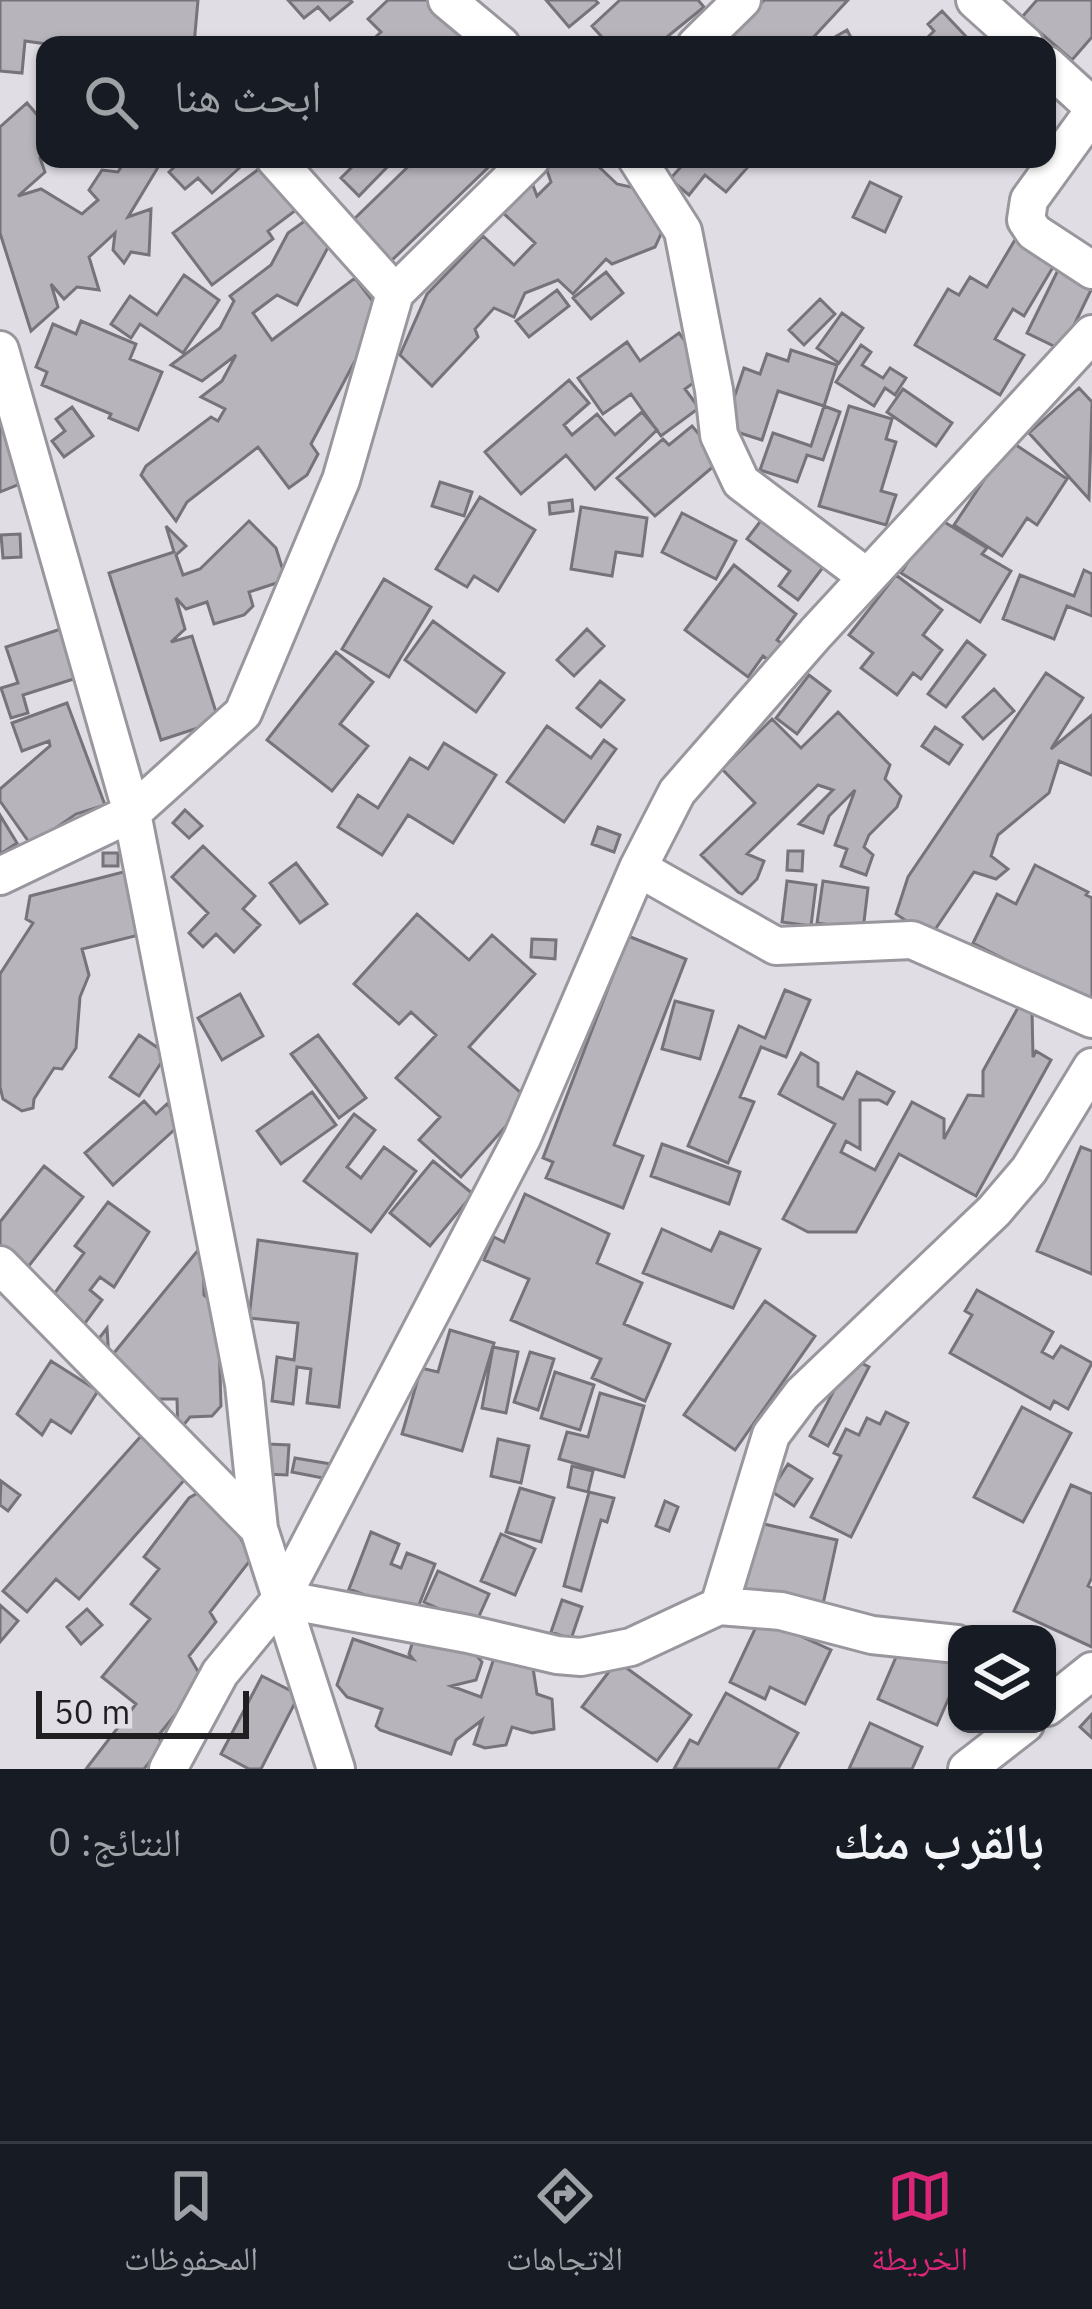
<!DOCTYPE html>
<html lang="ar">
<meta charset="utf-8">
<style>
body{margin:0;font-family:"IBM Plex Sans","Noto Naskh Arabic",sans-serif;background:#242831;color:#f1f3f6;direction:rtl}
.controls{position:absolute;right:36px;bottom:36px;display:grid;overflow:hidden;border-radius:24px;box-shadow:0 3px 9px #0004}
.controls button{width:108px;height:108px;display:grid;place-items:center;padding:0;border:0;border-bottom:3px solid #363941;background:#171b24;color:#f1f3f6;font:60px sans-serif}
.scale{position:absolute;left:36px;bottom:30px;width:213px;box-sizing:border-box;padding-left:12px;border:6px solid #1f1e21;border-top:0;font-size:33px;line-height:42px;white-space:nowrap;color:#1f1e21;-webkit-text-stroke:9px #e0dde5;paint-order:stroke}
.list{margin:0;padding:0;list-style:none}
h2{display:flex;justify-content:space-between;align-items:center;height:156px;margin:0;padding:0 48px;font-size:51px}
h2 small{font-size:39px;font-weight:400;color:#9ea1a6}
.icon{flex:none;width:66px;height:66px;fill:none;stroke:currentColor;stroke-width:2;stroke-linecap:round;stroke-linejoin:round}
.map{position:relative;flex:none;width:1092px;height:1769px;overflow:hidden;direction:ltr}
.search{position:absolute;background:#171b24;box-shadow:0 3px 9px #0004;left:36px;right:36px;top:36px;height:132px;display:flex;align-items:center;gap:30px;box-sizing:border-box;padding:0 42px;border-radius:24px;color:#9ea1a6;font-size:45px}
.sheet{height:372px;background:#171b24}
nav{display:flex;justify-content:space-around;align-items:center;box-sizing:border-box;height:168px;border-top:3px solid #363941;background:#171b24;font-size:33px;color:#9ea1a6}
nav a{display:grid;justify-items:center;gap:6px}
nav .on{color:#db2777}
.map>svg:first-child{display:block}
.building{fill:#b7b4bc;stroke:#76737a;stroke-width:3}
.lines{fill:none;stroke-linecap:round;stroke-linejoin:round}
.minor-casing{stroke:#99969d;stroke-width:42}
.minor{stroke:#fff;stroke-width:36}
</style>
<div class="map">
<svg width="1092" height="1769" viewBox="0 0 1092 1769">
<rect width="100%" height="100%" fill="#e0dde5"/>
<path class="building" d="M0 0H198L194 45H54L25 41 22 73 0 71Z
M288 0H350L352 2 330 20 318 7 304 18Z
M388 0H436L480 45H367L381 32 368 19Z
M546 0H595L598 3 569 27Z
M620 0H698L704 7 657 45H609L592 26Z
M764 0H848L809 42 813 45H723Z
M1037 0H1092V37L1072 60 1022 17Z
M942 11 974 45H924L922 43 934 31 928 24Z
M847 30 855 45H821Z
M27 103 45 124V154L40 158 45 172 18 196 41 189 82 214 98 200 89 190 102 170 118 172 126 159H163L128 217 151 209 149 255 131 252 124 263 113 250 115 233 89 257 99 290 77 287 64 299 51 284 58 307 31 331 0 233V127Z
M183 159H249L212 193 198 178 185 189 169 172Z
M360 159H395L359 196 341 178Z
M416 159H497L390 262 351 222Z
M598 159 596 164 617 184 653 192 666 223 655 247 612 264 606 259 573 294 558 280 525 293 514 317 494 308 475 329 478 337 432 386 400 355 427 294 483 236 514 265 535 243 500 210 529 175 537 196 551 182 543 159Z
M688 159H737L747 168 726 192 705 175 689 195 670 179Z
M267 163 300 207 268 231 273 239 212 285 173 233Z
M870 182 901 197 885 232 853 217Z
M313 215 332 240 297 305 277 295 253 313 272 340 355 278 381 312 311 444 318 454 307 475 289 488 258 447 187 502 176 521 141 475 146 466 211 417 218 421 225 409 201 397 222 381 236 355 202 381 171 365 220 328 234 301 230 296 271 265 288 233Z
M1019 233 1059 257 1024 316 1013 309 995 339 1024 355 1000 395 915 345 948 289 959 295 970 277 987 287Z
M1061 264 1092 279V288L1062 350 1027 333Z
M606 272 623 293 591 319 573 298Z
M184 275 219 300 183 353 140 324 131 338 111 324 130 296 157 315Z
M557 290 569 306 529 337 516 321Z
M820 299 835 314 804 345 789 330Z
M842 313 863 328 839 363 817 348Z
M81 321 136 344 130 359 162 372 138 430 109 418 111 414 42 385 47 372 36 367 53 324 76 334Z
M679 333 708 372 685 389 699 408 661 436 631 394 603 414 578 378 627 342 640 361Z
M861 345 871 352 862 365 883 378 890 368 906 378 895 395 885 388 874 406 836 382Z
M791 350 837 365 824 406 778 391 762 440 724 428 744 368 760 374 767 354 788 361Z
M569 380 589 403 564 425 572 435 597 414 615 435 642 412 657 430 595 489 566 455 521 494 485 452Z
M1079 388 1092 402 1089 499 1029 433Z
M903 389 952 423 936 446 887 412Z
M824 406 840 412 823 460 807 455 797 482 760 470 773 433 811 446Z
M849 406 892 419 886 439 896 442 881 491 896 495 886 525 819 506Z
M72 407 93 436 64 457 52 441 65 431 56 419Z
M0 418 25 482 0 492Z
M692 426 721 460 655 516 617 478 663 439 669 445Z
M1010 441 1067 479 1037 525 1027 518 1002 556 954 525Z
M440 482 472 492 464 516 432 506Z
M480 497 535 530 498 591 474 576 467 587 436 569Z
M572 500 573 511 550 514 549 503Z
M581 507 647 518 642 556 616 552 612 576 571 569Z
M769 510 831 557 798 600 779 586 790 571 747 539Z
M682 513 736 541 716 579 662 552Z
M936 517 987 548 982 554 1011 571 980 622 901 573Z
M249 521 276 548 286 580 249 592 253 606 244 615 214 624 207 602 186 609 176 598 185 629 171 642 192 636 216 712 201 727 161 740 109 573 174 552 166 526 186 546 176 555 183 575 200 569Z
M20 534 21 557 3 558 1 535Z
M734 565 796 614 777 640 785 646 772 663 763 656 748 677 685 630Z
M1084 570 1092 574V616L1067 606 1054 639 1003 619 1020 575 1074 596Z
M896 575 942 610 923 635 942 650 921 679 913 673 897 695 861 668 873 653 849 635Z
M384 579 431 607 389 677 342 649Z
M433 621 504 673 476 712 405 660Z
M67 627 83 676 23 695 28 713 11 718 1 688 18 683 6 647Z
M587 629 604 646 574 676 557 660Z
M967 641 985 655 946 707 928 694Z
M336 652 373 682 340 724 368 746 332 791 267 740Z
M1046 673 1083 698 1051 749 1092 715V775L1059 761 1049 793 998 835 991 856 1008 869 996 879 974 872 930 937 896 914 908 877Z
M809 675 830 691 797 734 776 718Z
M600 681 624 700 601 727 577 708Z
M994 689 1014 711 983 739 963 717Z
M67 703 105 805 76 814 31 845 0 801V789L50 746 49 741 22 751 12 723Z
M838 712 890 765 885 779 901 796 897 807 869 835 864 847 873 855 866 875 841 866 847 849 835 845 855 790 829 816 823 833 799 824 833 790 818 785 747 854 764 861 757 879 742 894 738 892 701 855 755 803 722 769 772 719 801 748Z
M547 726 591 758 604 740 616 749 564 822 507 782Z
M935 727 962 745 949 764 922 746Z
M444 743 496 775 453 843 408 815 382 855 338 827 358 795 378 808 410 758 428 769Z
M185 810 202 826 189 838 173 823Z
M0 815 17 843 0 854Z
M598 827 620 835 614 852 592 844Z
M203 846 255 896 243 909 260 925 234 952 216 934 203 947 189 933 208 913 172 877Z
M788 851H803L802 871 787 870Z
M103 853H118V866H103Z
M296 863 327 904 300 923 270 883Z
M1035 865 1088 892 1086 895 1092 898V1013L1053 984 973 943 997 894 1016 904Z
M131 870 145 922 135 936 82 949 89 975 80 997 76 1048 62 1069 54 1068 34 1099 33 1108 22 1111 3 1099 0 1087V974L33 923 26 919 30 896Z
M787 881 816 885 811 926 782 922Z
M823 881 868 888 863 930 817 923Z
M417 914 469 960 492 935 535 974 469 1047 529 1100 461 1177 419 1140 440 1117 396 1078 436 1035 411 1012 399 1024 354 984Z
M628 936 686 959 614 1145 643 1156 623 1208 546 1178 553 1162 543 1158Z
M532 939 556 940 555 959 531 957Z
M785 990 810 1000 786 1057 761 1047 740 1097 754 1102 728 1163 688 1146 739 1026 765 1038Z
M240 994 263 1036 222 1060 198 1018Z
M675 1001 713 1011 700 1059 662 1049Z
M1020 1004 1032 1010 1033 1057 1036 1051 1051 1060 976 1196 899 1154 856 1232H808L783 1219 835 1124 779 1094 801 1053 818 1063V1086L843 1099 857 1072 894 1092 887 1104 879 1100H860V1149L846 1141 841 1152 875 1170 912 1102 944 1119V1139L968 1095 983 1096V1071Z
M139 1035 167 1054 139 1096 110 1077Z
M318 1035 366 1098 339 1118 291 1054Z
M312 1092 336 1125 281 1164 257 1131Z
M144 1101 156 1114 167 1104 183 1122 113 1185 85 1153Z
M354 1114 375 1130 347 1167 361 1178 384 1147 416 1171 371 1232 304 1181Z
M662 1144 740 1172 729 1204 651 1176Z
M1081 1147 1092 1151V1274L1037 1251Z
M433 1161 473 1194 430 1246 390 1213Z
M44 1166 83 1197 28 1267 0 1245V1222Z
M525 1194 609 1234 597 1263 642 1283 624 1324 670 1344 645 1401 592 1378 601 1359 511 1320 529 1279 484 1260 494 1237 504 1242Z
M108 1202 149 1232 114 1287 100 1277 90 1290 102 1300 80 1330 46 1305 84 1253 75 1246Z
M662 1229 711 1251 720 1232 760 1249 733 1308 643 1273Z
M258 1240 357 1254 339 1407 307 1403 311 1369 297 1367 293 1404 272 1401 277 1357 294 1360 298 1323 249 1318Z
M203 1244 204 1295 218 1306 221 1406 212 1416 190 1417 178 1432 177 1399H158L90 1350 107 1328 109 1359Z
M977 1290 1053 1332 1042 1352 1053 1358 1061 1346 1092 1363 1068 1409 1054 1401 1050 1409 950 1353 972 1315 965 1311Z
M765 1301 815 1336 735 1450 684 1415Z
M450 1330 494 1343 462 1451 402 1434 421 1368 438 1372Z
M493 1347 518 1352 506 1413 482 1408Z
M530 1352 554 1359 538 1410 514 1402Z
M851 1358 869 1367 828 1446 810 1436Z
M51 1361 98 1391 71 1433 51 1420 42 1435 17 1414Z
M555 1372 594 1385 580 1430 541 1418Z
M600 1393 644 1406 624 1477 559 1459 567 1432 588 1437Z
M1022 1407 1071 1433 1023 1522 974 1497Z
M886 1412 908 1423 851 1537 811 1517 841 1456 834 1453 846 1429 859 1435 867 1418 880 1424Z
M141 1436 187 1477 79 1599 56 1579 27 1612 3 1591Z
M498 1439 529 1446 521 1483 491 1476Z
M267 1444 289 1445 287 1475 265 1474Z
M295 1458 331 1464 328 1479 292 1472Z
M788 1464 812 1479 794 1506 771 1491Z
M572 1466 593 1471 588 1492 568 1487Z
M1 1481 20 1495 8 1511 0 1505Z
M1071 1485 1092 1494V1577L1088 1586 1092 1588V1647L1014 1611Z
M210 1486 252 1558 210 1612 216 1622 189 1656 203 1680 158 1736 163 1745 144 1769H86L136 1704 102 1677 150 1619 131 1604 159 1569 144 1557 189 1498Z
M520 1488 554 1498 541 1542 506 1532Z
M589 1492 614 1498 607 1522 601 1520 581 1591 564 1586Z
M665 1501 678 1507 669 1531 656 1526Z
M759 1523 837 1540 823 1604 743 1596Z
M371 1532 399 1544 391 1564 401 1568 407 1553 435 1564 413 1620 404 1610 349 1589Z
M501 1534 535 1549 515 1595 481 1581Z
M438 1571 489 1594 475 1625 424 1602Z
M562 1600 582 1607 571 1639 551 1632Z
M0 1605 18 1621 0 1642Z
M87 1609 102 1625 81 1644 67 1627Z
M764 1610 799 1626 796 1634 831 1650 805 1704 770 1687 765 1699 730 1682Z
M415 1634 473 1651 482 1662 476 1680 451 1686 481 1697 493 1661 498 1657 533 1668 537 1694 552 1699 554 1729 532 1733 512 1727 506 1745 485 1748 474 1744 482 1720 456 1740 451 1754 380 1730 376 1726 382 1709 347 1697 337 1685 353 1639 413 1659 409 1654Z
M903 1641 955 1664 957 1659V1687L954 1686 937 1725 878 1699Z
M617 1661 691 1715 657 1761 582 1707Z
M262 1676 299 1695 261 1769H249L221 1754Z
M726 1693 798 1733 778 1769H674L690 1740 698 1744Z
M1092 1714V1738L1080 1727Z
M870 1723 922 1747 912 1769H849Z"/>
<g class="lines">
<g class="minor-casing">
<path id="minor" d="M447 0 501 45
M975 0 1025 45
M696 45 742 0
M1047 65 1092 106
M1092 113 1029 200 1026 220 1034 232 1092 270
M275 159 395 293
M637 159 683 231 714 390 719 435 741 482 867 577
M0 350 132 813 244 1384 259 1529 336 1769
M638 868 776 946 912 940 1092 1019
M0 876 132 813 243 713 341 480 395 293 531 159
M0 1265 259 1529
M281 1599 468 1634 557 1655 581 1657 631 1647 719 1606 781 1611 872 1635 957 1644
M719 1606 771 1435 802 1394 994 1211 1029 1170 1092 1067
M1047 1707 1092 1671
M168 1769 220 1673 281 1599 522 1138 638 868 677 792 816 633 1092 334
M967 1769 1025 1724"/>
</g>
<use href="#minor" class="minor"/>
</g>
</svg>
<div class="controls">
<button><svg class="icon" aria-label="layers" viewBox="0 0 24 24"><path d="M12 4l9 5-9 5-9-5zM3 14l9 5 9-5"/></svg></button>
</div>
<div class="scale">50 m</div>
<div class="search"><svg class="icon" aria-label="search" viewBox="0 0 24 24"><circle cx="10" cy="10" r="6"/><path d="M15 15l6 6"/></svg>ابحث هنا</div>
</div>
<section class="sheet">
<h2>بالقرب منك<small>النتائج: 0</small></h2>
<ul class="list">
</ul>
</section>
<nav>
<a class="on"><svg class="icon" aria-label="map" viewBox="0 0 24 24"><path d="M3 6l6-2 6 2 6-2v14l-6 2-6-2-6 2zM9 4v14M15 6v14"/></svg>الخريطة</a>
<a><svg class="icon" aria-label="directions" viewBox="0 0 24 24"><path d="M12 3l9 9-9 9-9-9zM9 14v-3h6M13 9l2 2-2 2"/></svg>الاتجاهات</a>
<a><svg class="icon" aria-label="saved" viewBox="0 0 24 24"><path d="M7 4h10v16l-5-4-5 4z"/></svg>المحفوظات</a>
</nav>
